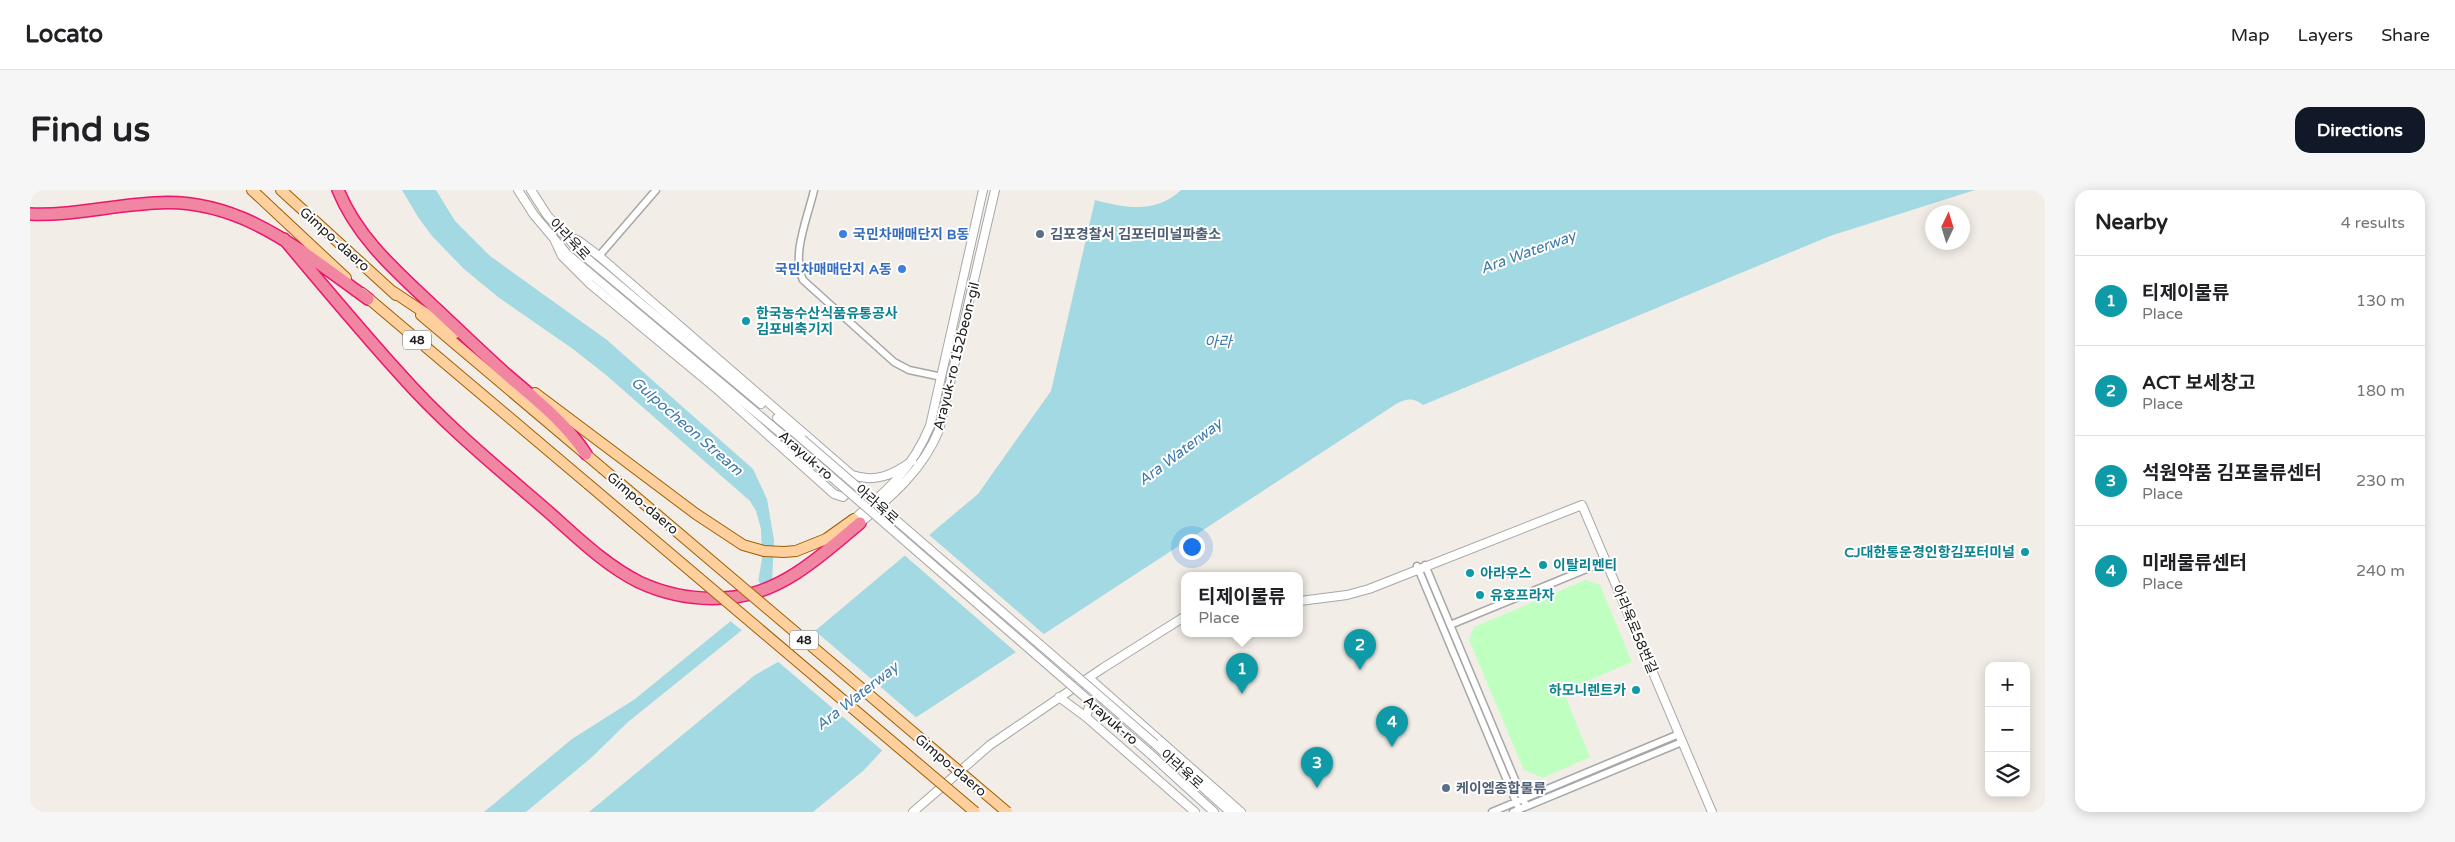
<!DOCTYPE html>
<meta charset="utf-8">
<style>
body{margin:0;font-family:"Varela Round","Noto Sans KR",sans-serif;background:#f6f6f6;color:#202124}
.controls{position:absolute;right:15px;bottom:15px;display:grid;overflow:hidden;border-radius:10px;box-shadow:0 2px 12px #0003}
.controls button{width:45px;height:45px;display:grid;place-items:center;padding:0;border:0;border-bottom:1px solid #e0e0e0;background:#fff;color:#202124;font:25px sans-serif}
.compass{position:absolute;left:1895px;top:15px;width:45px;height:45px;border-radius:50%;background:#fff;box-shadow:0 2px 12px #0003;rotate:4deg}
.you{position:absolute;left:1161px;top:356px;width:18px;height:18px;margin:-12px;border:4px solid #fff;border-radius:50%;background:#1a73e8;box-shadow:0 0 0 8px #1a73e833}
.badge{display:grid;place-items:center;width:32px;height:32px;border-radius:50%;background:#111827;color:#fff;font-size:16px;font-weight:700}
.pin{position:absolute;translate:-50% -41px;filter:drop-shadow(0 1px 2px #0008)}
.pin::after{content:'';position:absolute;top:26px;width:18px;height:15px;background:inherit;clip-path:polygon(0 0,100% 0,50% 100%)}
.popup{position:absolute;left:1151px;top:382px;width:122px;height:65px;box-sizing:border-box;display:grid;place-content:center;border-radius:10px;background:#fff;filter:drop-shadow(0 1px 4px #0005);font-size:16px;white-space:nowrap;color:#757577}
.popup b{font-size:19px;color:#202124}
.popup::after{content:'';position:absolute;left:50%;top:100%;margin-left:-10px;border:10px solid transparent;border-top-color:#fff}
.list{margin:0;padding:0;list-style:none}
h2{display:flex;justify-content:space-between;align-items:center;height:65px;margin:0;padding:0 20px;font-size:21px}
h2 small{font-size:16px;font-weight:400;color:#757577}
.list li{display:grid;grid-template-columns:32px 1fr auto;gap:15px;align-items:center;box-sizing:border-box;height:90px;padding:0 20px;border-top:1px solid #e0e0e0}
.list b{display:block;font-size:19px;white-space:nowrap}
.list p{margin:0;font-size:16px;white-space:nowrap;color:#757577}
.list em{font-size:16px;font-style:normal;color:#757577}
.icon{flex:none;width:28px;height:28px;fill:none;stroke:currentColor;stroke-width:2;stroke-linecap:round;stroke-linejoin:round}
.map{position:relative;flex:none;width:2015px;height:622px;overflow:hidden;border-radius:15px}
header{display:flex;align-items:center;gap:30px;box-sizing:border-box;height:70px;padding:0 25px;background:#fff;border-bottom:1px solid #e0e0e0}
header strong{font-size:24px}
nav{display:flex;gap:28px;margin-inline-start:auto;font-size:18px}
.intro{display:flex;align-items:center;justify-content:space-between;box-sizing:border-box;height:120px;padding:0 30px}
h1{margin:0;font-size:35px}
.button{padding:12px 22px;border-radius:15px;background:#111827;color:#fff;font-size:18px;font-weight:700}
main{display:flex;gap:30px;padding:0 30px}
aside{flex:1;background:#fff;border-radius:15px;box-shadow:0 2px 12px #0003}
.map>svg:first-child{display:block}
.park{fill:#bfffc0}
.water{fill:#a2d9e3}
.pier{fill:#f2ede6}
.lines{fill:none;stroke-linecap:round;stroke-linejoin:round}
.minor-casing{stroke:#a7a7a7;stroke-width:9}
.tertiary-casing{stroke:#a7a7a7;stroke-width:10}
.primary-casing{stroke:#9c5f00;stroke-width:12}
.motorway-casing{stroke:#ed156d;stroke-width:14}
.minor{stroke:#fff;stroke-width:6}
.tertiary{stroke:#fff;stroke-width:8}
.primary{stroke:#ffcf9d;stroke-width:10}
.motorway{stroke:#f086a1;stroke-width:11}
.tertiary-bridge-casing{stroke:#a7a7a7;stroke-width:10;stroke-linecap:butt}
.primary-bridge-casing{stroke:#9c5f00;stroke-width:12;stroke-linecap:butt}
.tertiary-bridge{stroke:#fff;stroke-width:8}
.primary-bridge{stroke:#ffcf9d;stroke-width:10}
.shop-dot{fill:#3f7fe0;stroke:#fff;stroke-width:2}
.service-dot{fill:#5c6f8a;stroke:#fff;stroke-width:2}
.culture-dot{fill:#0f9aa8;stroke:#fff;stroke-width:2}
.labels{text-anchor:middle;stroke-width:4;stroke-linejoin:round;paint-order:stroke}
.shield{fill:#fff;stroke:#636363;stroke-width:1}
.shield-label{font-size:12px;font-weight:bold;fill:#202020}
.shop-label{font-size:14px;font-weight:bold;fill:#366cbe;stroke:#fff;text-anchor:start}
.service-label{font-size:14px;font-weight:bold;fill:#4e5e75;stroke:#fff;text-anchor:start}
.street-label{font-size:14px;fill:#202020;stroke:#fff}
.culture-label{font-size:14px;font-weight:bold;fill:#0d838f;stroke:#fff;text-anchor:start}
.water-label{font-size:15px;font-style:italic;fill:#3d7aaa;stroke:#fff}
</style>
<header>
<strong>Locato</strong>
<nav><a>Map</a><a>Layers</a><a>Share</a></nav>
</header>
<div class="intro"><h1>Find us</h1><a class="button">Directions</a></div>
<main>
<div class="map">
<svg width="2015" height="622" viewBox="0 0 2015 622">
<rect width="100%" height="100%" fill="#f2ede6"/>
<path class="park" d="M1556 390 1570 395 1602 472 1533 501 1560 567 1513 588 1494 580 1439 450 1444 437Z"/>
<path class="water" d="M372 0H406L425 31 460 66 577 150 723 279 737 309 744 350 742 392 722 432 598 532 561 568 496 622H454L542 549 605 509 713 421 727 398 732 369 731 339 726 321 720 311 576 185 543 159 468 107 434 79 402 46 388 27Z
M1151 0H1945L1800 46 1393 215C1382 207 1377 209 1366 214L879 532 833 581 783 622H559L725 485 748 472 948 304 1021 201 1065 10C1095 18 1126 24 1151 0Z"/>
<path class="pier" d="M897 343 1016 446 988 464 873 364Z
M727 390 742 404 741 407 737 417 729 428 714 442 699 430 721 408Z
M783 439 888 529 880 534 854 562 746 470Z"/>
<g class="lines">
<g class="minor-casing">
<path id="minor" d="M784 0C778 27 761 64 773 90L864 172 879 180 912 187
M569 66 626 0
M1395 375 1496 616
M1387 376 1489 619
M1420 435 1576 371
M1462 622 1649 544
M1483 622 1652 552"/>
</g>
<g class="tertiary-casing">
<path id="tertiary" d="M488 0 504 25 537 64 767 257
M501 0 517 25 553 65 731 214
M532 43 549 51 569 66 822 285C845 293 863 285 882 271
M525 51 532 66 560 94 689 201 804 304 813 307 823 297
M747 228 772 249
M824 329C858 300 882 279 900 236L953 0
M830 333C862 306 893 280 909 240L965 0
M1270 411 1317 405 1339 399 1552 315 1682 622
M1059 488 1211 622
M1029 507 1056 527 1165 622
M1056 527 1059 517 1076 504
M1125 554 1200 622
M1118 562 1184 622
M883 622 960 555 1073 478 1154 427"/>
</g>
<g class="primary-casing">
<path id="primary" d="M222 0 316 88
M251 0 366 105
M362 101 425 143
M332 103 558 294
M391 125 572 278
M505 203 666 324 713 355 734 361 754 362 766 361 796 349 824 329"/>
</g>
<g class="motorway-casing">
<path id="motorway" d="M308 0C327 47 365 80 401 114 426 137 450 161 476 184 505 209 535 232 556 264
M0 24C42 26 83 15 125 13 211 7 272 62 338 109
M254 49C292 94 330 140 370 184 413 233 464 275 514 318 544 344 573 374 609 392 639 406 672 411 705 407 754 401 793 364 830 333"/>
</g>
<use href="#minor" class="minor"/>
<use href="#tertiary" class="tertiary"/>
<use href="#primary" class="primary"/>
<use href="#motorway" class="motorway"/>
<g class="tertiary-bridge-casing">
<path id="tertiary-bridge" d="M772 249 1125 554
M767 257 1118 562"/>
</g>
<g class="primary-bridge-casing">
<path id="primary-bridge" d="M572 278 977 622
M558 294 945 622"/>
</g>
<use href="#tertiary-bridge" class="tertiary-bridge"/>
<use href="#primary-bridge" class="primary-bridge"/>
</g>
<g class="shop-dot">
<circle cx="813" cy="44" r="5"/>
<circle cx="872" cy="79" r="5"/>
</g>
<g class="service-dot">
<circle cx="1010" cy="44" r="5"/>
<circle cx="1416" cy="598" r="5"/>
</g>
<g class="culture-dot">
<circle cx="716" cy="131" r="5"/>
<circle cx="1995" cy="362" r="5"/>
<circle cx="1513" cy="375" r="5"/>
<circle cx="1440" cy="383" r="5"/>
<circle cx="1450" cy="405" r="5"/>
<circle cx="1606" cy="500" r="5"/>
</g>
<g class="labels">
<g class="shield">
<rect x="373" y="140.5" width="28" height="19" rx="4"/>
<rect x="760" y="440.5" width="28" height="19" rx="4"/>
</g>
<g class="shield-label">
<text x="387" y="154">48</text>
<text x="774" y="454">48</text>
</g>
<g class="shop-label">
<text x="823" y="49">국민차매매단지 B동</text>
<text x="862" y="84" text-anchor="end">국민차매매단지 A동</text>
</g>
<g class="service-label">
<text x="1020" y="49">김포경찰서 김포터미널파출소</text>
<text x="1426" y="603">케이엠종합물류</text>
</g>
<g class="street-label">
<text transform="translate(305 49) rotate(42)" y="5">Gimpo-daero</text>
<text transform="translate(540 49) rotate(46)" y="5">아라육로</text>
<text transform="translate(926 166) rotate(-76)" y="5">Arayuk-ro 152beon-gil</text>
<text transform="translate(776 265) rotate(41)" y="5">Arayuk-ro</text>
<text transform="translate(613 313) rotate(40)" y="5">Gimpo-daero</text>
<text transform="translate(847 314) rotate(41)" y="5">아라육로</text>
<text transform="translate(1605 439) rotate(67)" y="5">아라육로58번길</text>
<text transform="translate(1081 530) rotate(41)" y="5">Arayuk-ro</text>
<text transform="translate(921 575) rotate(40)" y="5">Gimpo-daero</text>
<text transform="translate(1152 579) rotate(42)" y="5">아라육로</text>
</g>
<g class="culture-label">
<text x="726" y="128">한국농수산식품유통공사<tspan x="726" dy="16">김포비축기지</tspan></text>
<text x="1985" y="367" text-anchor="end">CJ대한통운경인항김포터미널</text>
<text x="1523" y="380">이탈리멘티</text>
<text x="1450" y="388">아라우스</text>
<text x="1460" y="410">유호프라자</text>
<text x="1596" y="505" text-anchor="end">하모니렌트카</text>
</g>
<g class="water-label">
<text transform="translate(1498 62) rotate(-20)" y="5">Ara Waterway</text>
<text x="1188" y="157">아라</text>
<text transform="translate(657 236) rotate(41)" y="5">Gulpocheon Stream</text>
<text transform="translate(1150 262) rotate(-37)" y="5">Ara Waterway</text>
<text transform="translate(827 506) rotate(-38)" y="5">Ara Waterway</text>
</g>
</g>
</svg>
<div class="controls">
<button>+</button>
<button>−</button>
<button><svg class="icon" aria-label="layers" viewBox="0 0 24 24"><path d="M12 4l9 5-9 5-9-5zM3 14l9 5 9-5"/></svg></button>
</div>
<svg class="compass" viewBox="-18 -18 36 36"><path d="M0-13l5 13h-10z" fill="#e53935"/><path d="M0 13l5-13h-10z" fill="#757577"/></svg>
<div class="you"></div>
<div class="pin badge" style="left:1212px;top:504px;background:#0f9aa8">1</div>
<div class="popup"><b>티제이물류</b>Place</div>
<div class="pin badge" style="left:1330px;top:480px;background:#0f9aa8">2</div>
<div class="pin badge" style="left:1287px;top:598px;background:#0f9aa8">3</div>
<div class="pin badge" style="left:1362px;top:557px;background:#0f9aa8">4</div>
</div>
<aside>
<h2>Nearby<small>4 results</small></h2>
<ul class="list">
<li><span class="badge" style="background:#0f9aa8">1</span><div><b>티제이물류</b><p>Place</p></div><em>130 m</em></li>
<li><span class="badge" style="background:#0f9aa8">2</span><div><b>ACT 보세창고</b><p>Place</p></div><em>180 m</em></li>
<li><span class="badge" style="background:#0f9aa8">3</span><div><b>석원약품 김포물류센터</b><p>Place</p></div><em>230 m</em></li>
<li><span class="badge" style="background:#0f9aa8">4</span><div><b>미래물류센터</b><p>Place</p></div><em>240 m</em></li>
</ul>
</aside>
</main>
